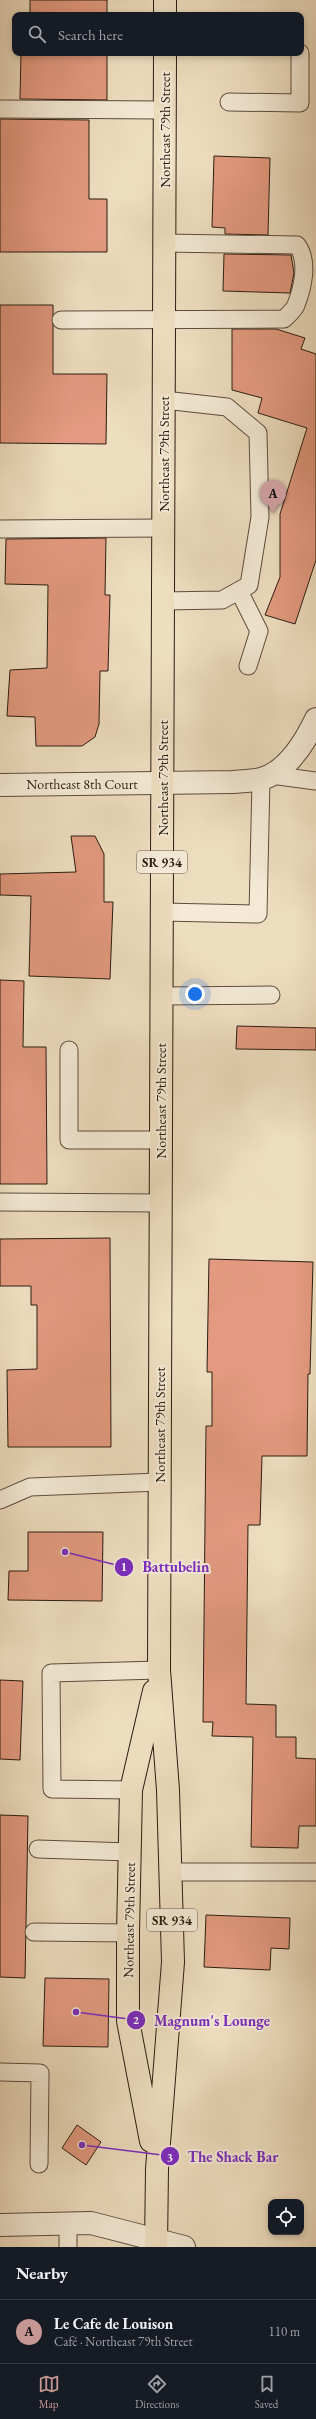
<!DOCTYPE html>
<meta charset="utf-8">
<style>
body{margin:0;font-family:"EB Garamond",serif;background:#242831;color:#f1f3f6}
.controls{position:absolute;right:12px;bottom:12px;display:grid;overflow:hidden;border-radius:8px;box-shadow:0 2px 6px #0003}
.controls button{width:36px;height:36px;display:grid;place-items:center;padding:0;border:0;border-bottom:1px solid #363941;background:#171b24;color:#f1f3f6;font:20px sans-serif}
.you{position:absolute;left:195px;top:994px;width:14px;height:14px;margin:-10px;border:3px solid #fff;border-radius:50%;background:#1a73e8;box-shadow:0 0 0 6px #1a73e833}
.badge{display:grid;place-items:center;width:26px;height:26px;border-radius:50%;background:#c59692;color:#111;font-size:13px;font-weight:700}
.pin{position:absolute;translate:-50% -33px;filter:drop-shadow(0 1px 2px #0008)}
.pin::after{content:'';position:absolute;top:21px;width:14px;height:12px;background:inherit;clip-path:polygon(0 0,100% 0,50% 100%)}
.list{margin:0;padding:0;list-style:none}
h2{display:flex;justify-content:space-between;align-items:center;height:52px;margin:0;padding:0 16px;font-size:17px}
h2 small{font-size:13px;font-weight:400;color:#9ea1a6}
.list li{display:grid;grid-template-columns:26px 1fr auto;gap:12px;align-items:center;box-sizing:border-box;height:64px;padding:0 16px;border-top:1px solid #363941}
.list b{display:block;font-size:15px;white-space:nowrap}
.list p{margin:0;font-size:13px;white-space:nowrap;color:#9ea1a6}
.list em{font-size:13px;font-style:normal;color:#9ea1a6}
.icon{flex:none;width:22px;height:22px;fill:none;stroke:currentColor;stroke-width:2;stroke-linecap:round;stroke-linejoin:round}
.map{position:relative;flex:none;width:316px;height:2247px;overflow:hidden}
.search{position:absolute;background:#171b24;box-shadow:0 2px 6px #0003;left:12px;right:12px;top:12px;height:44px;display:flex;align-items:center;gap:10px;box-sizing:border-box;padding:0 14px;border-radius:8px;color:#9ea1a6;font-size:15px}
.sheet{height:116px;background:#171b24}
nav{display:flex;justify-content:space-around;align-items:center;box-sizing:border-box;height:56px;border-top:1px solid #363941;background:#171b24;font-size:11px;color:#9ea1a6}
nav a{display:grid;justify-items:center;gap:2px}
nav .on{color:#c59692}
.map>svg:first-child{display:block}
.building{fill:#e39a80;stroke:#2b1c11}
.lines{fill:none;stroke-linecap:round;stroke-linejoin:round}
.lane-casing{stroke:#5c4c3d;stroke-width:19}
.street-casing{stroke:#5c4c3d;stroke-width:24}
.primary-casing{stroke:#2b1c11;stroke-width:24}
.lane{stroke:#f4ead6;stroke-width:17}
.street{stroke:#f4ead6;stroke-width:22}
.primary{stroke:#eedec0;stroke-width:22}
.labels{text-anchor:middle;stroke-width:4;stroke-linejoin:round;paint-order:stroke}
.shield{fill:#f4ead6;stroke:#675a4c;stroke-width:1}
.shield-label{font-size:13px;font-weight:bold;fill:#2b1c11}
.street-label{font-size:14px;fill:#2b1c11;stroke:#f4ead6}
.leader{fill:none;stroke:#7b2cbf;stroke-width:1.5}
.callout-dot{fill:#7b2cbf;stroke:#f4ead6;stroke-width:1.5}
.mark-label{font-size:12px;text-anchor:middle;font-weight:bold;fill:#fff}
.callout-label{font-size:15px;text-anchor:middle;font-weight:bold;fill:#7b2cbf;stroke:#f4ead6;stroke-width:4;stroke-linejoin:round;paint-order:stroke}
</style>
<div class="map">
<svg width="316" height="2247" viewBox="0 0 316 2247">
<rect width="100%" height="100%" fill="#eedec0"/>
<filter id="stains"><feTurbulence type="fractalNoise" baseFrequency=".005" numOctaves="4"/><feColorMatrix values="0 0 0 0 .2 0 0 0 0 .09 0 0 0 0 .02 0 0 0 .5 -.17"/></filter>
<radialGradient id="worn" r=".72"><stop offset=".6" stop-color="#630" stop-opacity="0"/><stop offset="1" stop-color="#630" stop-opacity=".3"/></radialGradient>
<path class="building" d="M30 0H107V15H30Z
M21 53H107V100L20 99Z
M0 119 89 120V199H107V252H0Z
M214 156 270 158 268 235 225 234V228L212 227Z
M224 254 291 255 294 273 290 293 223 291Z
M0 305H53V374H107L106 444 0 443Z
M232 329H276L305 338 301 349 316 354V560L295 624 265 615 280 577V514L307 428 258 413 262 398 232 390Z
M106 538 105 595H110L108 671H100L99 724 95 737 82 746H36L35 717 7 716 10 670 47 668 48 585 5 584 6 539Z
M71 836H95L104 854V902H113L110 979 29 976 31 896 0 895V874L76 872Z
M0 980 24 981 23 1047H46L47 1184H0Z
M237 1026 316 1028V1050L236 1049Z
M110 1238 111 1447H8L7 1370 37 1369V1305H31V1286H0V1239Z
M209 1259 313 1262 310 1374H308L307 1456H262L260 1525H248L246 1704 276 1705V1737H296V1758L316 1759V1826H299L298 1848 251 1847 253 1737 212 1736 213 1722H203L206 1426H212V1372H207Z
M28 1532H103L102 1601 8 1600 9 1571H28Z
M0 1680 23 1681 20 1760 0 1759Z
M0 1815 28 1816 25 1978 0 1977Z
M206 1915 290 1918 289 1949 271 1948 270 1970 204 1967Z
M45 1978 109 1979 108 2047 43 2046Z
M77 2125 101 2142 86 2165 62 2148Z"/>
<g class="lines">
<g class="lane-casing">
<path id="lane" d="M229 102 300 103V53
M0 109 165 110
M61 320 284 319C288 315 294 310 296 305 303 287 309 261 297 245L165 243
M0 529 164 528
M239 591 259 631 248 666
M163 601 222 600 249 585 260 517 258 433 227 407 164 400
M271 775 316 781
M162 912 258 914 261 779
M162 996 271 995
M69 1050V1140H161
M0 1202 160 1203
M0 1500 30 1487 160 1482
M131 1790 52 1789 51 1673 159 1670
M38 1849 130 1852
M171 1872H316
M34 1932 128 1933
M0 2072 40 2073 39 2164
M68 2247V2223"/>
</g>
<g class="street-casing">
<path id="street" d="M0 785 233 782C242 781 252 781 261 779 287 772 305 742 316 719
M0 2225 91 2223 184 2247"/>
</g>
<g class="primary-casing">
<path id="primary" d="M165 0V15
M151 2141 128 2021V1933L131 1790 154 1691
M156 2247 157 2169 173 1962 168 1790 159 1670 165 53"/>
</g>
<use href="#lane" class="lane"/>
<use href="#street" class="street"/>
<use href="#primary" class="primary"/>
</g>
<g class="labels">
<g class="shield">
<rect x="137" y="851" width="50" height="22" rx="3"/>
<rect x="147" y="1909" width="50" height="22" rx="3"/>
</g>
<g class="shield-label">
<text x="162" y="867">SR 934</text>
<text x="172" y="1925">SR 934</text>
</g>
<g class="street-label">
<text transform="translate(165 130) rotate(-90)" y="5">Northeast 79th Street</text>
<text transform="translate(164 454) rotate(-90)" y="5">Northeast 79th Street</text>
<text transform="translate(163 778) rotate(-90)" y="5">Northeast 79th Street</text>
<text x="82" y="789">Northeast 8th Court</text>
<text transform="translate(161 1101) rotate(-90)" y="5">Northeast 79th Street</text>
<text transform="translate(160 1425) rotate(-90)" y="5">Northeast 79th Street</text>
<text transform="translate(129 1920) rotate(-89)" y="5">Northeast 79th Street</text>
</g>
</g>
<path class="leader" d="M65 1552L124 1567M76 2012L136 2020M82 2145L170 2156"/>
<g class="callout-dot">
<circle cx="65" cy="1552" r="4"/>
<circle cx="76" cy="2012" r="4"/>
<circle cx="82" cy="2145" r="4"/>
<circle cx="124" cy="1567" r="10"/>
<circle cx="136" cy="2020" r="10"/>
<circle cx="170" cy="2156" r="10"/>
</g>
<g class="mark-label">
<text x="124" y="1571">1</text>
<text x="136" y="2024">2</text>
<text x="170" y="2161">3</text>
</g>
<g class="callout-label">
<text x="176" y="1572">Battubelin</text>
<text x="212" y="2026">Magnum's Lounge</text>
<text x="233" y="2162">The Shack Bar</text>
</g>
<rect width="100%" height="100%" filter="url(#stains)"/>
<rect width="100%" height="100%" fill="url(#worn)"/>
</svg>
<div class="controls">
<button><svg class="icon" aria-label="locate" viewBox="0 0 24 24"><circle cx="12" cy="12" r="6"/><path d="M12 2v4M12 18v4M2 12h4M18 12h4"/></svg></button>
</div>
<div class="you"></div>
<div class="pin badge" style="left:273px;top:513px">A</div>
<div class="search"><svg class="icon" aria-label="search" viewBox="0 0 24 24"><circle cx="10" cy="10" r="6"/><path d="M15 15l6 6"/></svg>Search here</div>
</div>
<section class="sheet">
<h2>Nearby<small></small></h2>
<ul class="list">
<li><span class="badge">A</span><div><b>Le Cafe de Louison</b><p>Café · Northeast 79th Street</p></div><em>110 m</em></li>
</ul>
</section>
<nav>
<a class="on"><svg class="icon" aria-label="map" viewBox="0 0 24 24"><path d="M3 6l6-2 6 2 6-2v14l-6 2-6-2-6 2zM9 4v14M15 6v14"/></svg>Map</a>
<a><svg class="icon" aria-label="directions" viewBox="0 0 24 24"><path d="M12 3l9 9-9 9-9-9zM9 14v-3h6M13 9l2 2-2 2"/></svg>Directions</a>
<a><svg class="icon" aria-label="saved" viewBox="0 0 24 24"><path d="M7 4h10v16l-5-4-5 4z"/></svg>Saved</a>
</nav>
